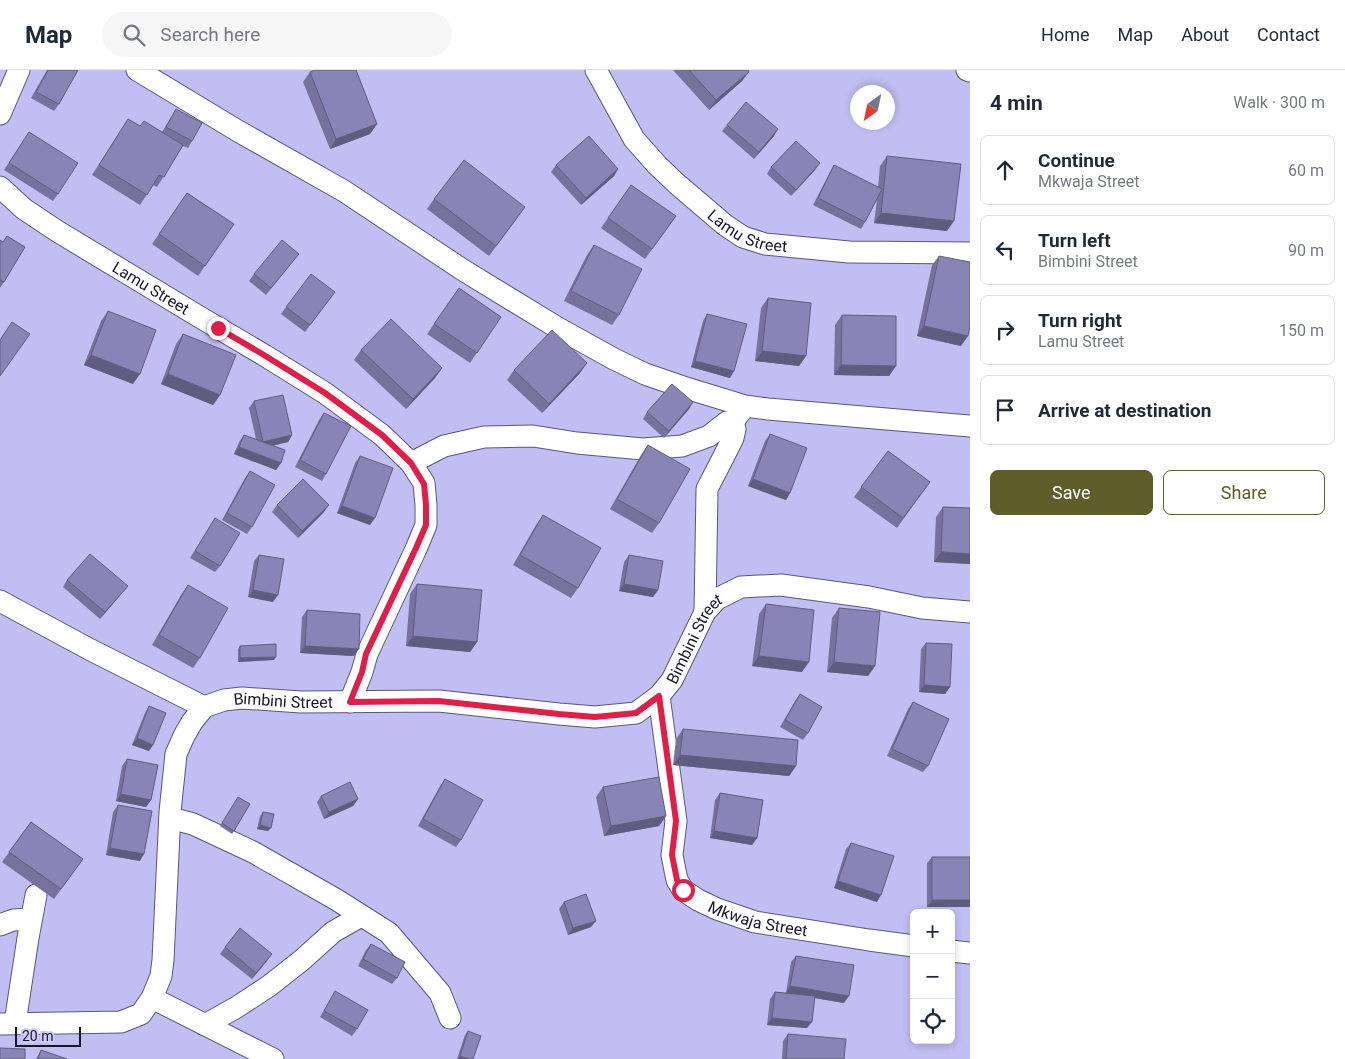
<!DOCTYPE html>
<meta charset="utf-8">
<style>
body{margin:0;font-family:Roboto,sans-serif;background:#f6f6f7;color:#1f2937}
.controls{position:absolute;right:15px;bottom:15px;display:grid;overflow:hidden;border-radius:8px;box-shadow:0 2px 8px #0003}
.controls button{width:45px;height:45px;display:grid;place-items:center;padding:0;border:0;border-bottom:1px solid #e0e1e3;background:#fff;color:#1f2937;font:25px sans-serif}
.compass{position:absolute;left:850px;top:15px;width:45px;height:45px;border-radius:50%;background:#fff;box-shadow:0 2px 8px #0003;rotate:213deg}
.scale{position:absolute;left:15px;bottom:12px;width:66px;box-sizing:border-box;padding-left:5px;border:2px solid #18172a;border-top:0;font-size:14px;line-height:18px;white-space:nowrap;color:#18172a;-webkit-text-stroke:4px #ceccf7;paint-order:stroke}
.stop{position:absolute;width:15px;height:15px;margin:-11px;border:4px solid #e11d48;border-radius:50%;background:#fff}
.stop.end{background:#e11d48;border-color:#fff;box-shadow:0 1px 5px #0008}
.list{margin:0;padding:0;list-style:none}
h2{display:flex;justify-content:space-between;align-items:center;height:65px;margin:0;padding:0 20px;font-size:21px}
h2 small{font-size:16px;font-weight:400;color:#747a83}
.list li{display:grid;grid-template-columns:32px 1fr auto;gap:15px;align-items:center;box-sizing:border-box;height:70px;margin:0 10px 10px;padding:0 10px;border:1px solid #e0e1e3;border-radius:8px}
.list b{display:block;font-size:19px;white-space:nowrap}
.list p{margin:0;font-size:16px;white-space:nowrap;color:#747a83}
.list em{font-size:16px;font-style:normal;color:#747a83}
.actions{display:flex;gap:10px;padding:15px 20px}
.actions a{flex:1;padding:11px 0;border:1px solid #5f5d2a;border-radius:8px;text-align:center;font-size:18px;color:#5f5d2a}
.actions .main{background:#5f5d2a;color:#fff}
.icon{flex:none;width:28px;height:28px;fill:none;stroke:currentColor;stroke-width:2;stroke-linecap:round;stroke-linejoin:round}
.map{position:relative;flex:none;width:970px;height:989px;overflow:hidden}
header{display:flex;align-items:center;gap:30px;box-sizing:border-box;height:70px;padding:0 25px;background:#fff;border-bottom:1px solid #e0e1e3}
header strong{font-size:24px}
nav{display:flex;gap:28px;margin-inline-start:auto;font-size:18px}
.search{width:350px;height:45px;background:#f6f6f7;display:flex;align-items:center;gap:12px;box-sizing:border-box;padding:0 18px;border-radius:28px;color:#747a83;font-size:19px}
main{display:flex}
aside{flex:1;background:#fff}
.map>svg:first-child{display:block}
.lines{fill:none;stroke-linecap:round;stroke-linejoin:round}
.minor-casing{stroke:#595483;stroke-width:23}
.minor{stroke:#fff;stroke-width:21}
.wall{fill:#75729d}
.shaded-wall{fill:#5f5d7f}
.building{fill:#8885b6;stroke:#5f5d7f}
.route{stroke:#e11d48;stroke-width:6}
.labels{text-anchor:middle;stroke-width:5;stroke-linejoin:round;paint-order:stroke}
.street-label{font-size:16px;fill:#18172a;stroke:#ceccf7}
</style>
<header>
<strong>Map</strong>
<div class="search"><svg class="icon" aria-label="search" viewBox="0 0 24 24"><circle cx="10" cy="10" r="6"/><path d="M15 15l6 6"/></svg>Search here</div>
<nav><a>Home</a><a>Map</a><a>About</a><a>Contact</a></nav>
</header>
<main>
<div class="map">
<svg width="970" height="989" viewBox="0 0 970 989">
<rect width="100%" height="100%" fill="#c1bef3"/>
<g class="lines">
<g class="minor-casing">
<g id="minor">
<path d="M137 0 238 61 344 121 463 200 558 258 614 289 645 304 683 317 745 336 768 339 970 356"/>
<path id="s1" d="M596 0 634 69 657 95 677 114 725 155 743 167 765 174 849 182 970 183"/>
<path d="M967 0 970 1"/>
<path d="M0 44 19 0"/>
<path id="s2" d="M0 117 24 139 57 161 203 249 264 285 325 323 382 365 411 393 424 413 426 435V455L416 479 367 584 362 602 350 632"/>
<path d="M411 393 444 376 484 367 533 366 577 373 643 379 682 376 709 366 727 352H733"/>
<path d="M0 531 89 579 204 637"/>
<path d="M705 542 707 419 724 386 733 368 735 359 733 352 741 341"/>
<path id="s3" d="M659 626 676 751 672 785 677 810 683 820 698 830 717 839 755 852 869 870 914 876"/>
<path d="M170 748 193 754 253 782 337 830 389 863 440 923 450 948"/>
<path d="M0 855 13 850 31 849"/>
<path d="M951 881 970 883"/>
<path d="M152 928 273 989"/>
<path d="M15 953 28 868 36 825"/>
<path id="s4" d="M0 954 121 952 141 944 152 928 161 906 163 890 170 742 176 684 184 666 192 652 204 637 224 630 242 628 301 632 439 631 559 644 595 647 636 643 659 626 672 610 705 542 717 529 741 517 781 515 869 527 922 538 970 542"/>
<path d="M205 955 237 937 269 916 302 890 333 862 361 846"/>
</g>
</g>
<use href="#minor" class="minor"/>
</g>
<path class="wall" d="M47 0H78L59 34 54 41 31 28Z
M673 0H748L742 11 709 40Z
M310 2 377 54 370 64 330 79 303 12Z
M176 39 192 71 188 78 183 76 157 117 153 115 140 135 92 105 128 49 140 56 162 62Z
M727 55 774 66 754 89 722 61Z
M29 62 58 124 53 131 4 100Z
M887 86 947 161 874 153 877 130 865 152 861 159 813 135 830 102 834 95 878 117 880 96Z
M556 95 618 99 614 106 581 135 551 102Z
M771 97 815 100 791 126 767 104Z
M631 115 676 146 645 189 601 158Z
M187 123 234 154 198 206 152 174Z
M434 129 518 147 489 186 427 139Z
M0 170 4 212 0 218Z
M594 175 619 245 612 255 564 231 587 185Z
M939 186 961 276 917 266 932 195Z
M294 190 266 225 249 211 254 204Z
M459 218 501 247 470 293 427 264Z
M335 222 305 262 281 244 286 237Z
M768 228 806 286 799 296 755 291 761 238Z
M108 241 133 314 84 295 101 251Z
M707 244 730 308 691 297 703 251Z
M842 245 896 296 889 306 834 305 835 255Z
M183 264 220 325 213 335 161 314 176 274Z
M361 280 442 298 435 308 406 339 354 290Z
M514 300 580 303 542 343 507 310Z
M254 331 292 365 288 372 272 376 281 393 276 400 234 384 239 372 244 365 256 369 249 338Z
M693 332 689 339 664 368 643 349 647 342Z
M324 343 326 404 322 411 295 397 319 350Z
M770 364 790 423 786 430 748 416 765 371Z
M648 375 659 453 652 463 610 439 641 385Z
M888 381 930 412 897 458 854 427Z
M360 386 370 455 337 443 355 393Z
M250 401 252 457 247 464 222 450 245 408Z
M277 435 324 442 298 468 272 442Z
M943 437 970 438V494L934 492 936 447Z
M543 445 578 518 571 528 513 495 536 455Z
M215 448 220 496 215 502 190 488Z
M259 485 273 532 248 527 254 491Z
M629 485 658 520 653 527 619 521 624 492Z
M67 510 128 516 100 549 63 517Z
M417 514 477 572 470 582 406 576 410 524Z
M188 515 200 588 193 598 152 575 181 525Z
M766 534 802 602 752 596 759 544Z
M839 538 875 596 868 606 827 602 832 548Z
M307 540 354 586 300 583 302 547Z
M926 573 950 617 945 624 919 622 921 579Z
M240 576 274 590 238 592V579Z
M800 624 808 663 803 670 780 657 795 631Z
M913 632 928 696 923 702 887 686 908 639Z
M149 636V681L132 675 145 643Z
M683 659 796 696 789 706 673 695 676 669Z
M127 689 151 730 146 737 116 731 122 696Z
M445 709 461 770 456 777 418 756 440 716Z
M603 717 666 746 659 756 604 766 596 727Z
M720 723 757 768 752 775 710 768 715 730Z
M321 726 358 729 353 736 324 749 317 732Z
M236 730 234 761 232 764 220 756Z
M118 735 140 791 106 785 113 742Z
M263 742 268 761 257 759 260 746Z
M31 752 83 789 54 829 2 792Z
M851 773 877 832 834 818 846 779Z
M932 787H970V837H927V793Z
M564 832 591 857 568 865 559 839Z
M371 874 397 908 392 914 358 896 366 880Z
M225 877 267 891 252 909 220 884Z
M796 886 844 933 814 928 807 958 767 955 770 929 775 922 794 924 786 923 791 892Z
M335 921 357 959 352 966 320 947Z
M468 961 473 989H457L465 965Z
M788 964 844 989H782L783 971Z
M41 980 67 989H36Z"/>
<path class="shaded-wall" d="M749 2 742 11 709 40 716 30Z
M377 54 370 64 330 79 336 69Z
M778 59 774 66 754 89 759 82Z
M820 93 815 100 791 126 796 120Z
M618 99 614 106 581 135 586 128Z
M881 143 954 151 947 161 874 153Z
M924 256 968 266 961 276 917 266Z
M762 281 806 286 799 296 755 291Z
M91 285 140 304 133 314 84 295Z
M695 291 734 301 730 308 691 297Z
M587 293 580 303 542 343 549 334Z
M841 295 896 296 889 306 834 305Z
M442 298 435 308 406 339 413 329Z
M168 304 220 325 213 335 161 314Z
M693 332 689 339 664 368 669 361Z
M292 365 288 372 258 379 263 372Z
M239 377 281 393 276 400 234 384Z
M753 409 790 423 786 430 748 416Z
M329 435 324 442 298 468 302 461Z
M342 436 375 448 370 455 337 443Z
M941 482 970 484V494L934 492Z
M624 514 658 520 653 527 619 521Z
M128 516 123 522 100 549 105 542Z
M253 520 278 525 273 532 248 527Z
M413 566 477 572 470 582 406 576Z
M305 576 359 579 354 586 300 583Z
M759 586 809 592 802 602 752 596Z
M276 587 274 590 238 592 240 588Z
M834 592 875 596 868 606 827 602Z
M924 615 950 617 945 624 919 622Z
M137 668 153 675 149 681 132 675Z
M680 685 796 696 789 706 673 695Z
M121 724 151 730 146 737 116 731Z
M358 729 353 736 324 749 329 742Z
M666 746 659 756 604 766 611 756Z
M260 755 271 758 268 761 257 759Z
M714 761 757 768 752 775 710 768Z
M110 778 144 784 140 791 106 785Z
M838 811 881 825 877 832 834 818Z
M932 830H970V837H927Z
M596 851 591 857 568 865 573 858Z
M272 884 267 891 252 909 256 903Z
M790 916 849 926 844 933 786 923Z
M772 948 812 952 807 958 767 955Z
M460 986 469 989H458Z"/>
<path class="building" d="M48 0H78L59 34 36 22Z
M315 0H356L377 54 336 69 310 2Z
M689 0H748L749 2 716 30Z
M746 32 778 59 759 82 727 55Z
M176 39 202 53 192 71 166 57Z
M128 49 140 56 144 51 183 75 164 107 159 105 147 125 99 95Z
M29 62 78 93 58 124 9 93Z
M589 66 618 99 586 128 556 95Z
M796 71 820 93 796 120 771 97Z
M887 86 961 94 954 151 881 143Z
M464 90 525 137 496 176 434 129Z
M834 95 882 119 865 152 818 128Z
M631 115 676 146 652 179 608 148Z
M187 123 234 154 205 196 159 164Z
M7 166 25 177 4 212 0 210V170L3 172Z
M282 170 299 184 271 218 254 204Z
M594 175 642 199 619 245 571 221Z
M939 186 970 192V256L968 266 924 256Z
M311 204 335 222 310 255 286 237Z
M459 218 501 247 477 283 434 254Z
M768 228 811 233 806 286 762 281Z
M108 241 156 260 140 304 91 285Z
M707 244 747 254 734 301 695 291Z
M842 245 896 246V296L841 295Z
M391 249 442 298 413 329 361 280Z
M12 252 30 264 0 306V270Z
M552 260 587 293 549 334 514 300Z
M183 264 236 285 220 325 168 304Z
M672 314 693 332 669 361 647 342Z
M283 325 292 365 263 372 254 331Z
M324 343 351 356 326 404 300 390Z
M770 364 807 378 790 423 753 409Z
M244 365 285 380 281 393 239 377Z
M648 375 690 399 659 453 617 429Z
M888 381 930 412 903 448 861 417Z
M360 386 393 398 375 448 342 436Z
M250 401 275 415 252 457 227 443Z
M303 409 329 435 302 461 277 435Z
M943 437 970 438V484L941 482Z
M543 445 601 478 578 518 520 485Z
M215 448 240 463 220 496 195 481Z
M90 484 128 516 105 542 67 510Z
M259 485 284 489 278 525 253 520Z
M629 485 663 491 658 520 624 514Z
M417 514 482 520 477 572 413 566Z
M188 515 228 538 200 588 159 565Z
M766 534 814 540 809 592 759 586Z
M839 538 880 542 875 596 834 592Z
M307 540 360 544 359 579 305 576Z
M926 573 952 574 950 617 924 615Z
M276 574V587L240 588V576Z
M800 624 822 637 808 663 785 650Z
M913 632 949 649 928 696 892 679Z
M149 636 166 643 153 675 137 668Z
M683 659 798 670 796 696 680 685Z
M127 689 158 695 151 730 121 724Z
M659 707 666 746 611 756 603 717Z
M445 709 483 730 461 770 423 749Z
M350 712 358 729 329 742 321 726Z
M720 723 763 730 757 768 714 761Z
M238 727 250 734 234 761 222 753Z
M118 735 152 741 144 784 110 778Z
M263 742 274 744 271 758 260 755Z
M31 752 83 789 61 819 9 782Z
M851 773 894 786 881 825 838 811Z
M932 787H970V830H932Z
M586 824 596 851 573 858 564 832Z
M240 858 272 884 256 903 225 877Z
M371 874 405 892 397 908 363 889Z
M796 886 854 895 849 926 790 916Z
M335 921 368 940 357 959 324 941Z
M775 922 815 926 812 952 772 948Z
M468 961 481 966 473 989H469L460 986Z
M788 964 846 969 844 989H786Z
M0 978 25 979V989H0Z
M41 980 67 989H38Z"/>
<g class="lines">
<path class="route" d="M218 258 264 285 325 323 382 365 411 393 424 414 426 435V455L416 478 366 584 362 602 350 632 439 631 559 644 595 647 636 643 659 626 676 751 672 785 677 810 683 820"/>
</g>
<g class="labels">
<g class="street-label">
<text dy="6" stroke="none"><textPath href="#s1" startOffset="228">Lamu Street</textPath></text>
<text dy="6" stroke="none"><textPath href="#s2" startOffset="182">Lamu Street</textPath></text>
<text dy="6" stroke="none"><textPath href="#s4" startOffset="994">Bimbini Street</textPath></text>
<text dy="6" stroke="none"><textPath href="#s4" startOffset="544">Bimbini Street</textPath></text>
<text dy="6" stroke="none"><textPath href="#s3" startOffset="279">Mkwaja Street</textPath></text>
</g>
</g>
</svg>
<div class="controls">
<button>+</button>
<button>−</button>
<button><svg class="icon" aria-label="locate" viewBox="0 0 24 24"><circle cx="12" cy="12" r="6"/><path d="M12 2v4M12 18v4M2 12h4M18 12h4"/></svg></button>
</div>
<svg class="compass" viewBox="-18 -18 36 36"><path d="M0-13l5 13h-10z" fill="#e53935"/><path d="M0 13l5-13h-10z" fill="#747a83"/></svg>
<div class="scale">20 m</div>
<div class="stop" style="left:683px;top:820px"></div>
<div class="stop end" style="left:218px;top:258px"></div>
</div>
<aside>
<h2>4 min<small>Walk · 300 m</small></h2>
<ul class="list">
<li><svg class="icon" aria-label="ahead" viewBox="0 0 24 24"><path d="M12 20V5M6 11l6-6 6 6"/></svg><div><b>Continue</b><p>Mkwaja Street</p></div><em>60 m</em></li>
<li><svg class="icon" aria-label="left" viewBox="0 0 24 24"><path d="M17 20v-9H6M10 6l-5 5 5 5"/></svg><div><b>Turn left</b><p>Bimbini Street</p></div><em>90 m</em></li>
<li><svg class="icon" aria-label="right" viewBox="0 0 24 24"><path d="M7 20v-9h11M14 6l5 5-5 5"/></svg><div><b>Turn right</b><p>Lamu Street</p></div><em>150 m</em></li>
<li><svg class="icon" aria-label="arrive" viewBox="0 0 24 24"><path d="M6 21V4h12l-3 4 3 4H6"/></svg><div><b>Arrive at destination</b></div></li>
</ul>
<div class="actions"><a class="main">Save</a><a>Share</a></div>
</aside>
</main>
